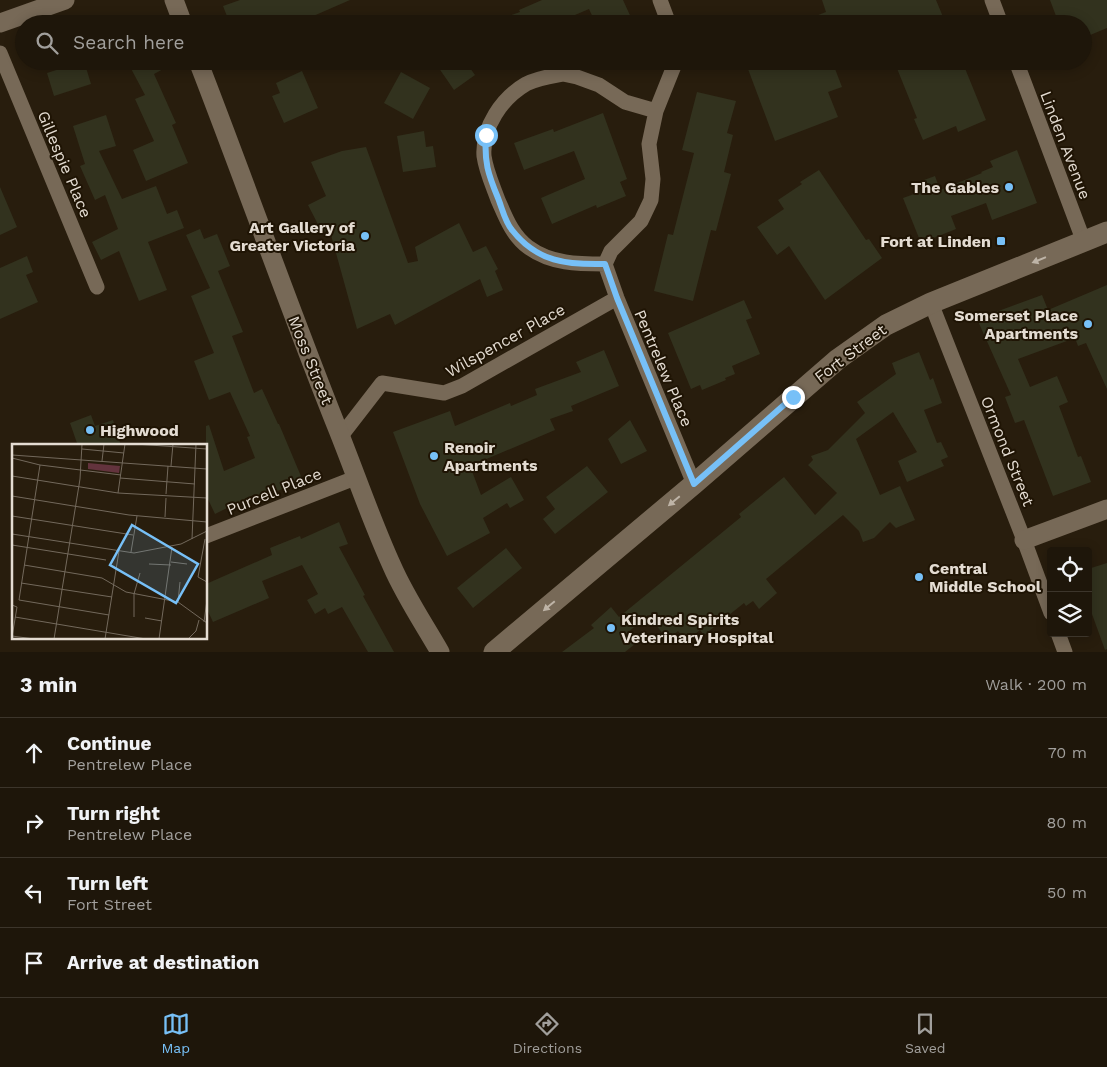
<!DOCTYPE html>
<meta charset="utf-8">
<style>
body{margin:0;font-family:"Work Sans",sans-serif;background:#2b2318;color:#f1f3f6}
.controls{position:absolute;right:15px;bottom:15px;display:grid;overflow:hidden;border-radius:5px;box-shadow:0 2px 12px #0003}
.controls button{width:45px;height:45px;display:grid;place-items:center;padding:0;border:0;border-bottom:1px solid #3c352b;background:#1e160a;color:#f1f3f6;font:25px sans-serif}
.stop{position:absolute;width:15px;height:15px;margin:-11px;border:4px solid #77c0f7;border-radius:50%;background:#fff}
.stop.end{background:#77c0f7;border-color:#fff;box-shadow:0 1px 5px #0008}
.list{margin:0;padding:0;list-style:none}
h2{display:flex;justify-content:space-between;align-items:center;height:65px;margin:0;padding:0 20px;font-size:21px}
h2 small{font-size:16px;font-weight:400;color:#a19f9c}
.list li{display:grid;grid-template-columns:32px 1fr auto;gap:15px;align-items:center;box-sizing:border-box;height:70px;padding:0 20px;border-top:1px solid #3c352b}
.list b{display:block;font-size:19px;white-space:nowrap}
.list p{margin:0;font-size:16px;white-space:nowrap;color:#a19f9c}
.list em{font-size:16px;font-style:normal;color:#a19f9c}
.icon{flex:none;width:28px;height:28px;fill:none;stroke:currentColor;stroke-width:2;stroke-linecap:round;stroke-linejoin:round}
.map{position:relative;flex:none;width:1107px;height:652px;overflow:hidden}
.search{position:absolute;background:#1e160a;box-shadow:0 2px 12px #0003;left:15px;right:15px;top:15px;height:55px;display:flex;align-items:center;gap:12px;box-sizing:border-box;padding:0 18px;border-radius:28px;color:#a19f9c;font-size:19px}
.sheet{height:345px;background:#1e160a}
nav{display:flex;justify-content:space-around;align-items:center;box-sizing:border-box;height:70px;border-top:1px solid #3c352b;background:#1e160a;font-size:14px;color:#a19f9c}
nav a{display:grid;justify-items:center;gap:2px}
nav .on{color:#77c0f7}
.map>svg:first-child{display:block}
.building{fill:#32321e}
.lines{fill:none;stroke-linecap:round;stroke-linejoin:round}
.minor{stroke:#776957;stroke-width:15}
.tertiary{stroke:#776957;stroke-width:19}
.secondary{stroke:#776957;stroke-width:21}
.oneway{fill:#beb4a7}
.route{stroke:#77c0f7;stroke-width:6}
.poi-dot{fill:#77c0f7;stroke:#1f1404;stroke-width:2}
.labels{text-anchor:middle;stroke-width:4;stroke-linejoin:round;paint-order:stroke}
.street-label{font-size:16px;fill:#e4dcd2;stroke:#1f1404}
.poi-label{font-size:16px;font-weight:bold;fill:#e4dcd2;stroke:#1f1404;text-anchor:end}
.inset-road{fill:none;stroke:#73695c;stroke-width:1}
.view{fill:#77c0f7;fill-opacity:0.15;stroke:#77c0f7;stroke-width:2.5}
.inset-edge{fill:none;stroke:#e4dcd2;stroke-width:2.5}
</style>
<div class="map">
<svg width="1107" height="652" viewBox="0 0 1107 652">
<rect width="100%" height="100%" fill="#281d0d"/>
<path class="building" d="M240 0H350L295 24H230L223 6Z
M542 0H623L634 24H596L589 9 554 24H493L492 22 520 12 519 10Z
M822 0H936L946 24H868L865 17 848 24H800V22L826 12Z
M1050 0H1107V28L1083 38V24H1059Z
M84 61 91 84 54 96 47 73Z
M127 61H178L154 74 176 123 172 125 188 163 146 181 133 150 154 141 135 99 145 95Z
M434 61H465L475 75 454 90Z
M745 61H832L842 87 828 92 838 117 775 141Z
M894 61H962L986 120 958 132 956 126 923 140 914 119 917 118Z
M302 71 318 108 284 123 272 96 280 93 276 83Z
M401 72 430 88 413 119 384 103Z
M697 92 736 101 727 133 733 135 724 172 731 174 716 231 711 230 693 301 654 291 668 234 673 235 694 153 682 150Z
M603 113 627 179 620 182 626 196 597 208 596 205 552 224 541 198 585 179 574 151 524 170 514 143 553 129 554 132Z
M106 115 116 146 99 151 122 199 156 186 167 214 177 210 184 228 148 242 167 290 139 301 119 251 101 260 92 242 118 229 105 195 95 200 80 166 85 164 73 126Z
M424 131 426 147 433 146 436 167 403 172 397 136Z
M366 147 408 263 418 261 415 247 459 223 473 252 486 246 498 269 495 271 503 290 487 297 480 279 395 325 390 314 357 329 331 235 325 238 308 205 326 196 311 162 342 151Z
M1017 150 1037 203 992 220 986 203 951 216 956 229 921 243 903 198 917 193 913 184 935 176 940 190 982 173 981 172 993 167 990 161Z
M819 170 866 240 869 239 882 258 825 300 789 246 777 255 757 227 784 209 778 200 802 184 800 182Z
M0 187 17 227 0 235Z
M200 229 204 239 217 234 230 266 218 271 243 332 232 336 254 393 262 389 278 424H279L303 481 257 499 255 494 215 514 206 495V426L209 425 224 471 255 458 247 437 250 436 230 392 209 400 194 361 214 353 191 296 210 288 186 235Z
M27 256 33 272 26 275 38 302 0 319V268Z
M1107 285V389L1086 343 1078 346 1075 338 1018 359 1030 387 1057 376 1068 402 1059 406 1078 457 1081 456 1091 482 1053 496 1024 420 1015 423 1005 397 1011 395 977 319 1042 295 1048 310Z
M744 300 752 318 746 320 760 354 732 366 735 374 725 378 726 380 702 390 700 385 691 389 668 333Z
M604 350 619 386 571 406 573 411 550 419 555 430 470 466 481 495 511 477 524 500 510 508 507 503 483 518 490 533 447 556 420 504 393 432 450 411 455 426 510 403 511 406 537 395 535 389 581 372 576 362Z
M919 352 930 380 933 378 942 403 924 410 937 443 941 442 948 457 941 460 944 466 907 482 898 461 917 452 893 412 856 439 880 495 900 486 915 520 896 528 890 522 874 538 863 542 859 531 843 515 766 579 777 593 759 609 753 601 746 606 744 603 704 635 700 630 686 641 678 631 668 640 648 615 626 634 635 644 625 652H562L594 628 591 625 611 607 619 617 741 517 739 514 784 477 815 515 837 493 808 465 813 460 811 456 828 450 865 413 857 402 896 374 892 363Z
M91 415 95 426 113 420 121 446H78L70 423Z
M630 420 647 451 621 464 608 439Z
M587 466 608 492 555 534 543 519 555 509 546 497Z
M339 522 348 544 339 547 365 595 363 596 394 652H368L342 607 328 614 325 608 315 614 307 600 318 594 302 565 262 581 269 598 213 622 206 607V584L272 555 270 548 300 536 301 539Z
M506 548 522 568 473 608 457 588Z
M1107 563V649L1105 650 1088 603V569Z"/>
<g class="lines">
<path class="minor" d="M660 0 669 24
M992 0 1001 24
M0 53 97 287
M1016 61 1084 242
M563 74 577 77 599 85 625 102 656 111 649 144 653 179 651 200 641 221 611 251 605 264C578 264 551 264 528 247 512 235 506 218 498 200 493 186 486 171 484 156 482 127 502 98 526 84 537 78 552 76 563 74Z
M656 111 676 61
M605 264 617 298 694 484
M931 303 1024 540 1051 613
M341 436 382 383 444 393 462 386 617 298
M206 536 355 478
M1058 633 1065 652"/>
<path class="tertiary" d="M174 0 183 24
M0 23 65 0
M198 61C245 182 288 305 336 425 355 472 371 520 392 566 405 596 424 624 440 652
M1024 540 1107 509"/>
<path class="secondary" d="M494 652 694 484 838 359 886 325 931 303 1107 232"/>
</g>
<defs><path id="oneway-solid" d="M-6-.8H1V-3.2L6.5 0L1 3.2V.8H-6Z" transform="scale(1.25)"/></defs>
<g class="oneway">
<use href="#oneway-solid" transform="translate(1039 260) rotate(158)"/>
<use href="#oneway-solid" transform="translate(674 501) rotate(140)"/>
<use href="#oneway-solid" transform="translate(549 606) rotate(140)"/>
</g>
<g class="lines">
<path class="route" d="M486 135C484 162 488 174 498 198 502 208 505 222 512 230 537 262 567 265 605 264L617 298 694 484 793 397"/>
</g>
<g class="poi-dot">
<circle cx="1009" cy="187" r="5"/>
<circle cx="365" cy="236" r="5"/>
<rect x="996" y="236" width="10" height="10" rx="2.5"/>
<circle cx="1088" cy="324" r="5"/>
<circle cx="90" cy="430" r="5"/>
<circle cx="434" cy="456" r="5"/>
<circle cx="919" cy="577" r="5"/>
<circle cx="611" cy="628" r="5"/>
</g>
<g class="labels">
<g class="street-label">
<text transform="translate(1066 145) rotate(69)" y="6">Linden Avenue</text>
<text transform="translate(65 164) rotate(67)" y="6">Gillespie Place</text>
<text transform="translate(505 340) rotate(-29)" y="6">Wilspencer Place</text>
<text transform="translate(850 353) rotate(-37)" y="6">Fort Street</text>
<text transform="translate(311 360) rotate(68)" y="6">Moss Street</text>
<text transform="translate(664 368) rotate(67)" y="6">Pentrelew Place</text>
<text transform="translate(1008 451) rotate(68)" y="6">Ormond Street</text>
<text transform="translate(274 491) rotate(-22)" y="6">Purcell Place</text>
</g>
<g class="poi-label">
<text x="999" y="193">The Gables</text>
<text x="355" y="233">Art Gallery of<tspan x="355" dy="18">Greater Victoria</tspan></text>
<text x="991" y="247">Fort at Linden</text>
<text x="1078" y="321">Somerset Place<tspan x="1078" dy="18">Apartments</tspan></text>
<text x="100" y="436" text-anchor="start">Highwood</text>
<text x="444" y="453" text-anchor="start">Renoir<tspan x="444" dy="18">Apartments</tspan></text>
<text x="929" y="574" text-anchor="start">Central<tspan x="929" dy="18">Middle School</tspan></text>
<text x="621" y="625" text-anchor="start">Kindred Spirits<tspan x="621" dy="18">Veterinary Hospital</tspan></text>
</g>
</g>
<g transform="translate(12 444)">
<rect width="195" height="195" fill="#281d0d"/>
<path d="M76 19 108 22 107 29 76 25Z" fill="#63333d"/>
<path class="inset-road" d="M123 0 195 5M70 5 112 9M0 11 195 25M0 14 28 21 109 31M90 17 92 0M28 21 7 156 97 171M159 22 161 0M0 32 106 49 195 54M108 34 183 40M106 49 113 0M154 50 156 22M0 52 117 71 195 78M0 72 121 91M153 73 154 54M0 90 122 109 169 100 195 87M180 95 184 0M193 95 186 133 195 138M0 101 94 116M119 108 125 72M159 118 175 120M137 120 159 121M12 121 90 134 114 148 166 158 195 179M9 139 100 153M166 158 168 138M0 161 5 163 0 193M3 173 134 195M122 173V150L128 129M133 174 150 177M192 178 195 156M0 192 22 195M42 195 68 35 70 0M93 195 107 107M147 195 160 103M176 195 184 187 187 176"/>
<path class="view" d="M120 81 186 120 164 159 98 121Z"/>
<rect width="195" height="195" class="inset-edge"/>
</g>
</svg>
<div class="controls">
<button><svg class="icon" aria-label="locate" viewBox="0 0 24 24"><circle cx="12" cy="12" r="6"/><path d="M12 2v4M12 18v4M2 12h4M18 12h4"/></svg></button>
<button><svg class="icon" aria-label="layers" viewBox="0 0 24 24"><path d="M12 4l9 5-9 5-9-5zM3 14l9 5 9-5"/></svg></button>
</div>
<div class="stop" style="left:486px;top:135px"></div>
<div class="stop end" style="left:793px;top:397px"></div>
<div class="search"><svg class="icon" aria-label="search" viewBox="0 0 24 24"><circle cx="10" cy="10" r="6"/><path d="M15 15l6 6"/></svg>Search here</div>
</div>
<section class="sheet">
<h2>3 min<small>Walk · 200 m</small></h2>
<ul class="list">
<li><svg class="icon" aria-label="ahead" viewBox="0 0 24 24"><path d="M12 20V5M6 11l6-6 6 6"/></svg><div><b>Continue</b><p>Pentrelew Place</p></div><em>70 m</em></li>
<li><svg class="icon" aria-label="right" viewBox="0 0 24 24"><path d="M7 20v-9h11M14 6l5 5-5 5"/></svg><div><b>Turn right</b><p>Pentrelew Place</p></div><em>80 m</em></li>
<li><svg class="icon" aria-label="left" viewBox="0 0 24 24"><path d="M17 20v-9H6M10 6l-5 5 5 5"/></svg><div><b>Turn left</b><p>Fort Street</p></div><em>50 m</em></li>
<li><svg class="icon" aria-label="arrive" viewBox="0 0 24 24"><path d="M6 21V4h12l-3 4 3 4H6"/></svg><div><b>Arrive at destination</b></div></li>
</ul>
</section>
<nav>
<a class="on"><svg class="icon" aria-label="map" viewBox="0 0 24 24"><path d="M3 6l6-2 6 2 6-2v14l-6 2-6-2-6 2zM9 4v14M15 6v14"/></svg>Map</a>
<a><svg class="icon" aria-label="directions" viewBox="0 0 24 24"><path d="M12 3l9 9-9 9-9-9zM9 14v-3h6M13 9l2 2-2 2"/></svg>Directions</a>
<a><svg class="icon" aria-label="saved" viewBox="0 0 24 24"><path d="M7 4h10v16l-5-4-5 4z"/></svg>Saved</a>
</nav>
